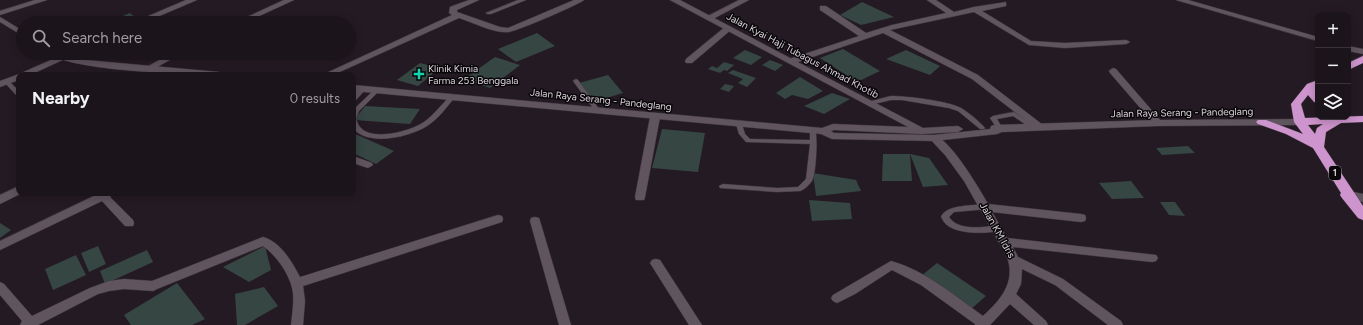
<!DOCTYPE html>
<meta charset="utf-8">
<style>
body{margin:0;font-family:Figtree,sans-serif;background:#282127;color:#f1f3f6}
.controls{position:absolute;right:12px;top:12px;display:grid;overflow:hidden;border-radius:8px;box-shadow:0 2px 10px #0003}
.controls button{width:36px;height:36px;display:grid;place-items:center;padding:0;border:0;border-bottom:1px solid #393339;background:#1b141a;color:#f1f3f6;font:20px sans-serif}
.list{margin:0;padding:0;list-style:none}
h2{display:flex;justify-content:space-between;align-items:center;height:52px;margin:0;padding:0 16px;font-size:17px}
h2 small{font-size:13px;font-weight:400;color:#a09ea2}
.icon{flex:none;width:22px;height:22px;fill:none;stroke:currentColor;stroke-width:2;stroke-linecap:round;stroke-linejoin:round}
.map{position:relative;flex:none;width:1363px;height:325px;overflow:hidden}
.search{position:absolute;background:#1b141a;box-shadow:0 2px 10px #0003;left:16px;top:16px;width:340px;height:44px;display:flex;align-items:center;gap:10px;box-sizing:border-box;padding:0 14px;border-radius:22px;color:#a09ea2;font-size:15px}
.panel{position:absolute;background:#1b141a;box-shadow:0 2px 10px #0003;left:16px;top:72px;width:340px;height:124px;border-radius:8px}
.map>svg:first-child{display:block}
.building{fill:#364642}
.lines{fill:none;stroke-linecap:round;stroke-linejoin:round}
.lane-casing{stroke:#3f373e;stroke-width:1}
.street-casing{stroke:#3f373e;stroke-width:1}
.secondary-casing{stroke:#3f373e;stroke-width:1}
.highway-casing{stroke:#3f373e;stroke-width:1}
.lane{fill:#60545f;fill-rule:evenodd}
.street{fill:#60545f;fill-rule:evenodd}
.secondary{fill:#60545f;fill-rule:evenodd}
.highway{fill:#ce94cd;fill-rule:evenodd}
.poi-dot{fill:#13d5b3;stroke:#0a070a;stroke-width:1.5}
.labels{text-anchor:middle;stroke-width:3;stroke-linejoin:round;paint-order:stroke}
.shield{fill:#0a070a;stroke:#9d979c;stroke-width:1}
.shield-label{font-size:9px;font-weight:bold;fill:#dcd5db}
.street-label{font-size:10px;fill:#dcd5db;stroke:#0a070a}
.poi-label{font-size:10px;fill:#dcd5db;stroke:#0a070a;text-anchor:start}
</style>
<div class="map">
<svg width="1363" height="325" viewBox="0 0 1363 325">
<rect width="100%" height="100%" fill="#241a23"/>
<path class="building" d="M862 2 894 17 861 25 840 15Z
M130 13 138 20 130 23H117L113 20Z
M537 33 555 46 516 62 498 49Z
M843 49 880 71 857 82 820 58Z
M745 50 762 57 751 65 733 58Z
M906 50 940 66 930 75 886 59Z
M495 57 520 65 490 88 464 79Z
M770 60 783 65 775 71 762 65Z
M724 62 734 65 727 71 724 70 720 73 708 69 712 66 717 68Z
M420 63 440 68 418 86 397 80Z
M733 70 756 78 747 87 738 83 743 79 728 73Z
M608 75 623 93 593 102 579 83Z
M800 77 823 91 808 99 792 95 785 99 776 93Z
M725 84 734 86 729 92 720 89Z
M832 93 850 99 824 114 804 106Z
M365 106 420 109 410 124 354 120Z
M662 129 705 133 698 172 652 168Z
M353 133 394 151 376 164 353 153Z
M1188 146 1195 153 1162 155 1156 148Z
M883 154H910L912 181H882Z
M910 154 929 158 948 185 923 187Z
M813 173 856 180 861 191 816 196Z
M1131 181 1144 198 1112 199 1099 183Z
M809 200 850 203 852 219 812 221Z
M1160 202H1175L1185 216 1169 215Z
M0 223 11 230 0 238Z
M98 246 106 264 89 272 81 253Z
M265 246 271 270 249 282 223 267Z
M147 250 153 262 105 284 100 271Z
M76 255 86 275 53 290 45 269Z
M937 263 986 296 970 310 921 276Z
M177 283 205 319 192 325H131L124 315Z
M264 287 278 306 245 325H237L235 294Z"/>
<g class="lines">
<g class="lane-casing">
<path id="lane" d="M518 0H526L491 14H487L486 13Z
M576 79 578 80 599 109 600 110 599 111H595L573 81Z
M7 80 9 81 19 91V97L17 96 5 83 4 82 5 81Z
M377 88 380 90 359 111 356 119C357 121 358 125 360 127 372 142 411 131 424 122 434 115 441 105 450 96L452 95 455 97C447 107 438 119 427 126 410 137 367 147 353 128V110L375 89Z
M891 96C907 96 948 101 961 108 969 113 979 121 985 128L984 129H980L958 111 949 108 902 100H891L870 105 867 103 868 102Z
M1014 112 1036 127 1037 128 1036 129H1032L1013 116 997 119 1003 129 1000 131 998 130 990 118 993 116Z
M739 122 742 124 745 134 750 139 810 140V130L811 129H815C818 136 816 175 812 181 809 185 804 190 800 191L777 192 720 188 719 186 723 184 777 188 798 187 806 179 810 144 746 142 739 134 736 124Z
M985 204 988 205 989 207 988 209 954 212 949 217C958 231 981 227 995 226L998 227 999 229 998 231C985 234 957 234 947 225 944 223 943 220 941 217 946 204 973 206 985 204Z"/>
</g>
<g class="street-casing">
<path id="street" d="M35 0H47L0 15V11Z
M186 0H197L143 23H132Z
M284 0H294L244 23H234Z
M469 0H479L457 10V12L500 27 508 28 574 0H584C578 5 517 31 509 32 495 34 472 22 459 18L333 75H322L452 15 449 13 450 7Z
M739 0H749L711 20H708L704 18Z
M927 0H936L954 12 974 7 1006 2V6L982 11 1031 41 1065 43 1126 40 1130 42 1126 44 1065 48 1029 45 974 12 890 30 978 75 1043 125 1045 127 1040 130 1037 129 972 79 883 33 795 63 792 64 788 61 789 59 859 36 820 10V6H826L866 33 892 25 946 13Z
M1176 0H1188L1318 37V41Z
M725 27H731L732 29 692 63H686L685 61 686 59Z
M1348 46 1363 49V54L1348 51Z
M172 53H182L152 70 149 71 145 68Z
M60 56H63L67 58 30 75H19V80L0 87V81L19 74Z
M1113 68 1116 69 1161 121 1163 123 1161 125H1155L1110 73 1109 71Z
M362 86 366 89 356 100 353 101V93L359 87Z
M655 114 660 117 645 197 644 200H636L635 197 650 117Z
M934 135C950 139 979 188 988 204L1081 214 1085 215 1086 218 1085 221 1081 222 992 212 1007 238 1156 255 1158 258 1156 261 1152 262 1013 247 1018 257 1063 279 1121 321 1123 325H1108L1055 285 1022 269 1021 284 1016 294 1046 321 1048 325H1034L1010 304 990 325H975V324L921 285 892 270 855 294 837 303 833 301 831 298 833 295 891 261C926 271 954 295 983 316 1001 300 1016 282 1007 257L964 181 945 155 929 138Z
M353 156 372 163 373 165 368 168 353 163Z
M19 186V193H22L0 204V195Z
M1349 191 1363 194V202L1345 198 1344 195 1345 192Z
M100 193H114L110 197 133 220 134 223 133 226H125L102 201 0 250V241Z
M498 215 502 216 503 219 502 222 303 286 305 301 303 325H291C292 315 294 304 293 293 291 276 277 256 263 246L157 289 153 291 124 289 109 291 98 294 38 325H20L22 321 0 295V282L4 284 32 316 90 288 109 281 124 279 152 281 263 237C281 242 292 262 300 277Z
M535 217 539 218 540 221 571 325H559L530 221 531 218Z
M656 259 660 260 702 325H689L650 263 652 260Z"/>
</g>
<g class="secondary-casing">
<path id="secondary" d="M670 0H680L923 128 958 126 963 129 958 132 922 134 834 130 831 131 834 133 934 135 990 129 991 126 994 125 1158 120 1300 119 1305 122 1300 125 1158 126 1002 132 997 134 934 141 832 139 821 134 353 91V85L822 128 833 124 908 127Z
M0 17 23 31V36L0 22Z
M50 53C62 53 73 58 85 60L219 72 223 75C195 75 66 71 50 53Z"/>
</g>
<g class="highway-casing">
<path id="highway" d="M1363 56V63L1348 70V63Z
M1318 80V87L1315 91 1318 93V103L1314 102 1308 95 1301 104 1305 118 1363 116V122L1341 123 1326 132 1324 147 1363 206V220L1358 218 1342 198 1340 195 1341 193 1313 148 1286 134 1258 124 1256 122 1258 120H1266L1303 134 1294 122 1291 104 1307 84ZM1323 124 1317 128 1315 134 1308 125Z"/>
</g>
<use href="#lane" class="lane"/>
<use href="#street" class="street"/>
<use href="#secondary" class="secondary"/>
<use href="#highway" class="highway"/>
</g>
<path class="poi-dot" d="M417 68h4v4h4v4h-4v4h-4v-4h-4v-4h4z"/>
<g class="labels">
<rect class="shield" x="1329" y="166" width="12" height="14" rx="3"/>
<g class="shield-label">
<text x="1335" y="176">1</text>
</g>
<g class="street-label">
<text transform="translate(803 55) rotate(28)" y="4">Jalan Kyai Haji Tubagus Ahmad Khotib</text>
<text transform="translate(601 99) rotate(6)" y="4">Jalan Raya Serang - Pandeglang</text>
<text transform="translate(1182 112) rotate(-1)" y="4">Jalan Raya Serang - Pandeglang</text>
<text transform="translate(998 230) rotate(61)" y="4">Jalan KM Idris</text>
</g>
<g class="poi-label">
<text x="428" y="72">Klinik Kimia<tspan x="428" dy="12">Farma 253 Benggala</tspan></text>
</g>
</g>
</svg>
<div class="controls">
<button>+</button>
<button>−</button>
<button><svg class="icon" aria-label="layers" viewBox="0 0 24 24"><path d="M12 4l9 5-9 5-9-5zM3 14l9 5 9-5"/></svg></button>
</div>
<div class="search"><svg class="icon" aria-label="search" viewBox="0 0 24 24"><circle cx="10" cy="10" r="6"/><path d="M15 15l6 6"/></svg>Search here</div>
<section class="panel">
<h2>Nearby<small>0 results</small></h2>
<ul class="list">
</ul>
</section>
</div>
